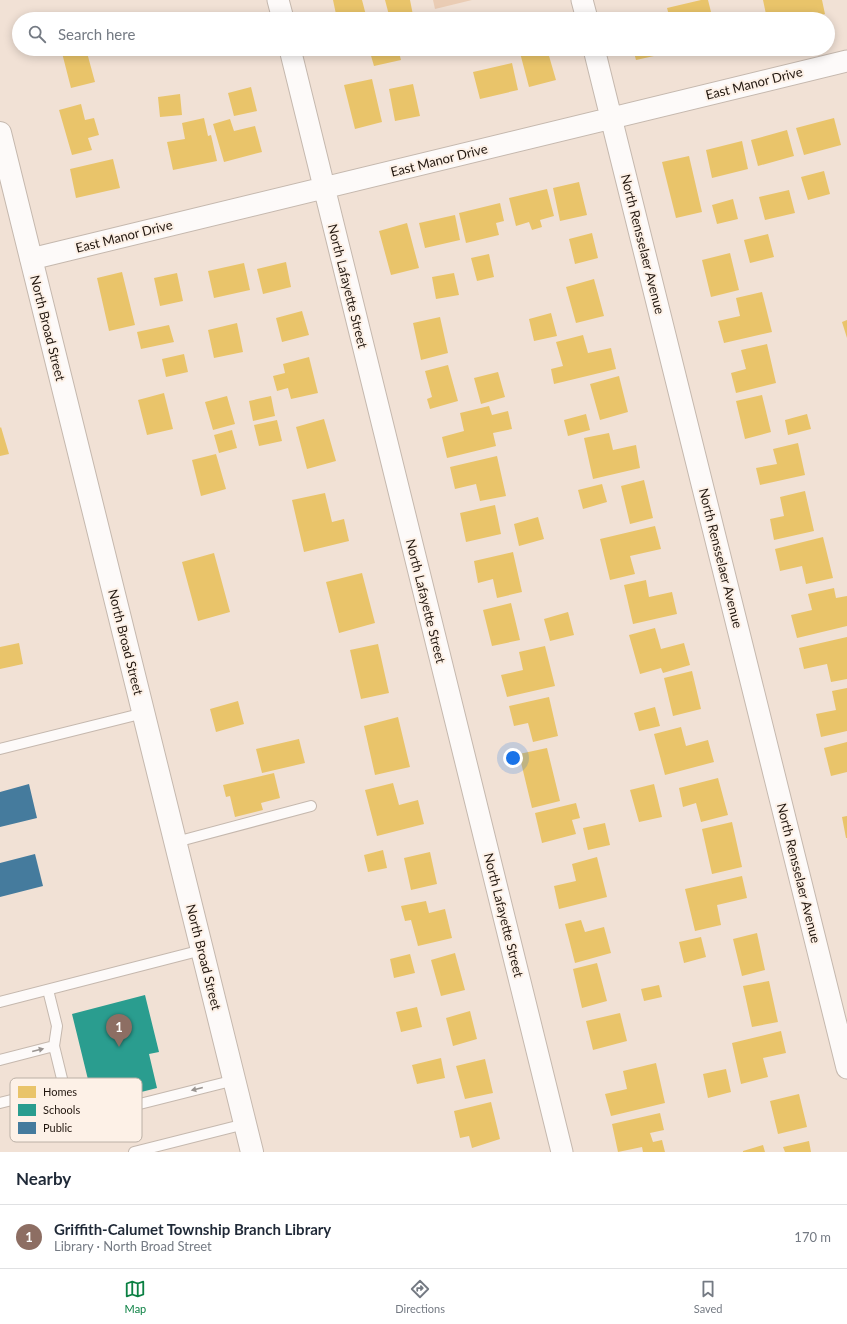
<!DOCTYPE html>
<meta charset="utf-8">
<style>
body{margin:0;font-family:Lato,sans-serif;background:#f6f6f7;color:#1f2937}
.you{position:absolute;left:513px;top:758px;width:14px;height:14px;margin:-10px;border:3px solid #fff;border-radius:50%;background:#1a73e8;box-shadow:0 0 0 6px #1a73e833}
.badge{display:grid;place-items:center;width:26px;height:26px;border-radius:50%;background:#0b8043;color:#fff;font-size:13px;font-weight:700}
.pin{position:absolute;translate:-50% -33px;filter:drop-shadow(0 1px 2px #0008)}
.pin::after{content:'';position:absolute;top:21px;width:14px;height:12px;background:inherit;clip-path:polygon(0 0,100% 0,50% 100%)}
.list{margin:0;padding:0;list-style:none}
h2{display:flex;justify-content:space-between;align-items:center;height:52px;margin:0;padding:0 16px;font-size:17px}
h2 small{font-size:13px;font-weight:400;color:#747a83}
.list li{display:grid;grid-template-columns:26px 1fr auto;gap:12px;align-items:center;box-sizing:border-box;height:64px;padding:0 16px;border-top:1px solid #e0e1e3}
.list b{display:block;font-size:15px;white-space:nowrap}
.list p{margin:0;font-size:13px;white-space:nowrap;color:#747a83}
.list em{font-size:13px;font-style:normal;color:#747a83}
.icon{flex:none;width:22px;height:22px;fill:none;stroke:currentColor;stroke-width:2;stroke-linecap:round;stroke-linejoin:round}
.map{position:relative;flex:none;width:847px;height:1152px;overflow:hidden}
.search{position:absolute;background:#fff;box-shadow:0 2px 10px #0003;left:12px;right:12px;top:12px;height:44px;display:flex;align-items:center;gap:10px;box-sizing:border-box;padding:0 14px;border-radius:22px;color:#747a83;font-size:15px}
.sheet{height:116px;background:#fff}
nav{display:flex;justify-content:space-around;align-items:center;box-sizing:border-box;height:56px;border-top:1px solid #e0e1e3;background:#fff;font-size:11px;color:#747a83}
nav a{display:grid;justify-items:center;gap:2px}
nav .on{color:#0b8043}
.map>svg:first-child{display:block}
.green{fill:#eaccb4}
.homes{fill:#e9c46a}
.schools{fill:#2a9d8f}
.public{fill:#457b9d}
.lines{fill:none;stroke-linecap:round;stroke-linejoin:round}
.service-casing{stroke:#c5b8ae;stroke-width:12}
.minor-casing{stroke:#c5b8ae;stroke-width:23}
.tertiary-casing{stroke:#c5b8ae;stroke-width:24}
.service{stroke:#fdfaf9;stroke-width:10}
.minor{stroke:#fdfaf9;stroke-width:21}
.tertiary{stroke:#fdfaf9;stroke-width:22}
.oneway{fill:#9a9490}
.labels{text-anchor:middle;stroke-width:4;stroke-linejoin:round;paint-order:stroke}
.street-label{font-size:13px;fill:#22170f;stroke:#fdf1e7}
.key{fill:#fdf1e7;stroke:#bbb0a6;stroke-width:1}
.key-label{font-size:11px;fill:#22170f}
</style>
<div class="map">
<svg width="847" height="1152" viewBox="0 0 847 1152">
<rect width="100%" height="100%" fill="#f1e1d5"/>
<path class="green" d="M433 0H472L435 9Z"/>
<path class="homes" d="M333 0H362L367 19H337Z
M385 0H410L413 15 396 19H390Z
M701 0H708L712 16 723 14 724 19H670L667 8Z
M763 0H822L825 14 805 19H767Z
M61 49H86L95 82 71 88Z
M369 49H398L401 60 374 66Z
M519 49H547L556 80 529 87Z
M633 49H662L663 54 636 60Z
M512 63 518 90 480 99 473 72Z
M372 79 382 122 355 129 344 85Z
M413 84 420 116 395 121 389 89Z
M251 87 257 111 234 116 228 93Z
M180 94 182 115 160 117 158 97Z
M81 104 85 120 94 118 99 135 88 138 92 150 72 155 59 110Z
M204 118 208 136 211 135 217 161 173 170 167 142 185 139 182 123Z
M834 118 841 145 804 155 796 128Z
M230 119 234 131 255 126 262 152 224 162 213 124Z
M787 130 794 156 758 166 751 140Z
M742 141 748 169 712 178 706 150Z
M689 156 702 212 676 218 662 162Z
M113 159 120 188 76 198 70 169Z
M824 171 830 194 808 200 801 177Z
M579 182 587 215 560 221 553 188Z
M547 189 554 216 540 220 542 227 532 230 529 222 516 226 509 198Z
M789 190 795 213 765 220 759 197Z
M733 199 738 219 717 224 712 205Z
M500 203 504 221 496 223 499 235 466 243 459 213Z
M455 215 460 240 425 248 419 223Z
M407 223 419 268 391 275 379 231Z
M592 233 598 258 575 264 569 239Z
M768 234 774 257 750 263 744 240Z
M730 253 739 290 711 297 702 260Z
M489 254 494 277 477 281 471 258Z
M286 262 291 287 263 294 257 269Z
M244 263 250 290 214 298 208 271Z
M122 272 135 325 109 331 97 278Z
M177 273 183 301 160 306 154 278Z
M454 273 459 295 436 299 432 277Z
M594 279 604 316 576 323 566 287Z
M762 292 772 332 724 343 718 321 740 316 736 298Z
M302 311 309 335 282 342 276 318Z
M551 313 557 336 534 341 529 319Z
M440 317 448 353 421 360 413 323Z
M847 320V338L842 322Z
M237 323 243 352 214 358 208 330Z
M169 325 174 342 141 349 137 332Z
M583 335 588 353 611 348 616 369 554 384 551 369 563 366 556 342Z
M767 344 776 383 736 393 731 373 746 369 741 350Z
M184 354 188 372 166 377 162 359Z
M309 357 318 393 291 399 288 388 277 391 273 376 285 373 283 364Z
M448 365 458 401 430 409 427 399 432 397 425 371Z
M498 372 505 397 481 404 474 378Z
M619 376 628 412 600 420 590 384Z
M164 393 173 429 147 435 138 400Z
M762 395 771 432 745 439 736 401Z
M227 396 235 424 213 430 205 402Z
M271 396 275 416 253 421 249 401Z
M489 406 492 415 508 411 512 429 493 433 496 446 447 458 442 437 464 431 460 413Z
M586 414 590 430 568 436 564 420Z
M807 414 811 429 788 435 785 420Z
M324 419 336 461 307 469 296 427Z
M277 420 282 441 259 446 254 425Z
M1 427 9 454 0 456V428Z
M232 430 237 448 219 453 214 435Z
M609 433 613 450 636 445 640 468 593 479 584 438Z
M798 443 805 475 760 485 756 468 777 464 773 449Z
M216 454 226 489 201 496 192 460Z
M497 456 506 496 480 501 476 484 455 489 450 467Z
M644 480 653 518 630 524 621 486Z
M602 484 607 502 583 509 578 490Z
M805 491 814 531 774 540 770 519 784 516 780 497Z
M325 493 332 522 344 519 349 541 304 552 292 500Z
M495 505 501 534 466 542 460 513Z
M538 517 544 539 519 546 514 524Z
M655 526 661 549 630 556 635 574 610 580 600 539Z
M823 537 833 578 806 584 802 566 780 571 775 549Z
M513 552 522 592 497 598 493 579 478 583 474 561Z
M214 553 230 612 198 621 182 562Z
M362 573 375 623 339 633 326 582Z
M646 580 649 597 672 592 677 614 633 624 624 585Z
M834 588 836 598 847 596V626L797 638 791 615 812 610 808 594Z
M511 603 520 640 492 646 483 610Z
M568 612 574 635 550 641 544 619Z
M655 628 661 649 684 643 690 665 663 673 661 668 640 674 629 635Z
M847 637V679L831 682 827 664 804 669 799 648Z
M19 643 23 664 0 669V647Z
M378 644 389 693 361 699 350 650Z
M545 646 555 686 507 697 501 675 523 670 519 652Z
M692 671 701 709 673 716 664 678Z
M847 688V731L821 737 816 714 836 710 832 691Z
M549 697 558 736 533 742 528 723 514 726 509 706Z
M238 701 244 724 216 732 210 709Z
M655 707 660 726 639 731 634 713Z
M398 717 410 767 375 775 364 726Z
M681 727 686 746 708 740 714 762 665 775 654 734Z
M299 739 305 763 262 773 256 749Z
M847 742V772L831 776 824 748Z
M547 748 560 801 532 808 519 754Z
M274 773 280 798 261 803 263 810 235 817 230 796 226 797 223 785Z
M718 778 728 815 701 822 696 803 683 807 679 788Z
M393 783 399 805 418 800 424 824 377 836 365 790Z
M654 784 662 817 639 822 630 790Z
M576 803 580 818 572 820 576 834 542 843 535 813Z
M847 816V838H846L842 817Z
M732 822 742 867 712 874 702 829Z
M605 823 610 845 588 850 583 828Z
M383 850 387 868 368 872 364 855Z
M430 852 437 884 411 890 404 858Z
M597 857 607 897 559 909 554 886 576 881 572 864Z
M742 876 747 898 717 905 721 925 695 931 685 889Z
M426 901 429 913 445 909 452 938 418 946 411 920 405 921 401 906Z
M581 920 585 932 604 927 611 953 575 963 565 924Z
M757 933 765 970 742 976 733 939Z
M701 937 706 957 684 963 679 942Z
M455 953 465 990 441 996 431 960Z
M410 954 415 973 394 978 390 959Z
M597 963 607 1001 582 1008 573 969Z
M769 981 778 1022 752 1027 743 986Z
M659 985 662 997 644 1001 641 989Z
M417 1007 422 1027 401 1032 396 1012Z
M470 1011 477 1039 453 1046 446 1018Z
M620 1013 627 1041 593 1050 586 1021Z
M781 1031 786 1053 763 1058 768 1077 741 1084 732 1043Z
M441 1058 445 1078 417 1084 412 1065Z
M485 1059 493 1093 465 1099 456 1066Z
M656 1063 665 1103 611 1116 605 1094 627 1089 623 1071Z
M726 1069 731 1092 708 1098 703 1074Z
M799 1094 807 1127 778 1134 770 1101Z
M491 1102 500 1139 472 1148 469 1136 460 1138 454 1111Z
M660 1113 664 1130 650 1133 653 1142 662 1140 665 1152H643L642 1147 618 1152 612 1124Z
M809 1141 811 1152H785L783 1147Z
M763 1145 765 1152H743V1151Z"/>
<path class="schools" d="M145 995 159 1052 149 1054 157 1088 94 1104 72 1014Z"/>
<path class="public" d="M29 784 37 818 0 827V792Z
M35 854 43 886 0 897V863Z"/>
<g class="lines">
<g class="service-casing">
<path id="service" d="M0 749 144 713
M176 842 311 806
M0 1002 202 950
M54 1046 64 1087
M0 1060 54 1046 57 1026 48 990
M0 1103 64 1087 88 1117 235 1080
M134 1152 245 1124"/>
</g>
<g class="minor-casing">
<path id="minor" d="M278 0 283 19
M582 0 587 19
M290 49 562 1152
M594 49 847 1068
M31 259 847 61"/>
</g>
<g class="tertiary-casing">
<path id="tertiary" d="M0 133 252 1152"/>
</g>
<use href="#service" class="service"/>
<use href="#minor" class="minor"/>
<use href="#tertiary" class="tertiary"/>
</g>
<defs><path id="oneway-solid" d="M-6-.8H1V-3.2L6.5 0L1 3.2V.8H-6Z"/></defs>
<g class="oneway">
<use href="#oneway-solid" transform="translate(38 1050) rotate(-14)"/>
<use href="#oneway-solid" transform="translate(197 1089) rotate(166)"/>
</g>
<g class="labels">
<g class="street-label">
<text transform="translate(754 83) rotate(-14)" y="5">East Manor Drive</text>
<text transform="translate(439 160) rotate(-14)" y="5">East Manor Drive</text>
<text transform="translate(124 236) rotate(-14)" y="5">East Manor Drive</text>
<text transform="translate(643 244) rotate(76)" y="5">North Rensselaer Avenue</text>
<text transform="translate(348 286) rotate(76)" y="5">North Lafayette Street</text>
<text transform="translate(48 328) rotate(76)" y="5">North Broad Street</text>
<text transform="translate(721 558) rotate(76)" y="5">North Rensselaer Avenue</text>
<text transform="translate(426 601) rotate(76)" y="5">North Lafayette Street</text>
<text transform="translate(126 642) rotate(76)" y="5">North Broad Street</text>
<text transform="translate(799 873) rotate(76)" y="5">North Rensselaer Avenue</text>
<text transform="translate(504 915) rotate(76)" y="5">North Lafayette Street</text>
<text transform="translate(204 957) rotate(76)" y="5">North Broad Street</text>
</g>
</g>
<rect x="10" y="1078" width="132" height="64" rx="6" class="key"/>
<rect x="18" y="1086" width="18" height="12" fill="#e9c46a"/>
<rect x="18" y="1104" width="18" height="12" fill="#2a9d8f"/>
<rect x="18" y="1122" width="18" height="12" fill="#457b9d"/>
<g class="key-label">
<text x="43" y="1096">Homes</text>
<text x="43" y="1114">Schools</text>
<text x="43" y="1132">Public</text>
</g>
</svg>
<div class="you"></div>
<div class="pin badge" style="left:119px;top:1047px;background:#8d6e63">1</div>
<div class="search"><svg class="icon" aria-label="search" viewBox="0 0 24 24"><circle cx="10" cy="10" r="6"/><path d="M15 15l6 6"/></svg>Search here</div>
</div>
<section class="sheet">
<h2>Nearby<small></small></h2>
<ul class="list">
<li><span class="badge" style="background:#8d6e63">1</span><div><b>Griffith-Calumet Township Branch Library</b><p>Library · North Broad Street</p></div><em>170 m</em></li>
</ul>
</section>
<nav>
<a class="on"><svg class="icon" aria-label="map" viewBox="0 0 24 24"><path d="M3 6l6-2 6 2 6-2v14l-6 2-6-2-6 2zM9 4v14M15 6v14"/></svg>Map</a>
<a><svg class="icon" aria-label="directions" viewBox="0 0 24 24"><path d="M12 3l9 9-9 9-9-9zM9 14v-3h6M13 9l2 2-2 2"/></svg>Directions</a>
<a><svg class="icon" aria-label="saved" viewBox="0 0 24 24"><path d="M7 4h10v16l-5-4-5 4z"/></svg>Saved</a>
</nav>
